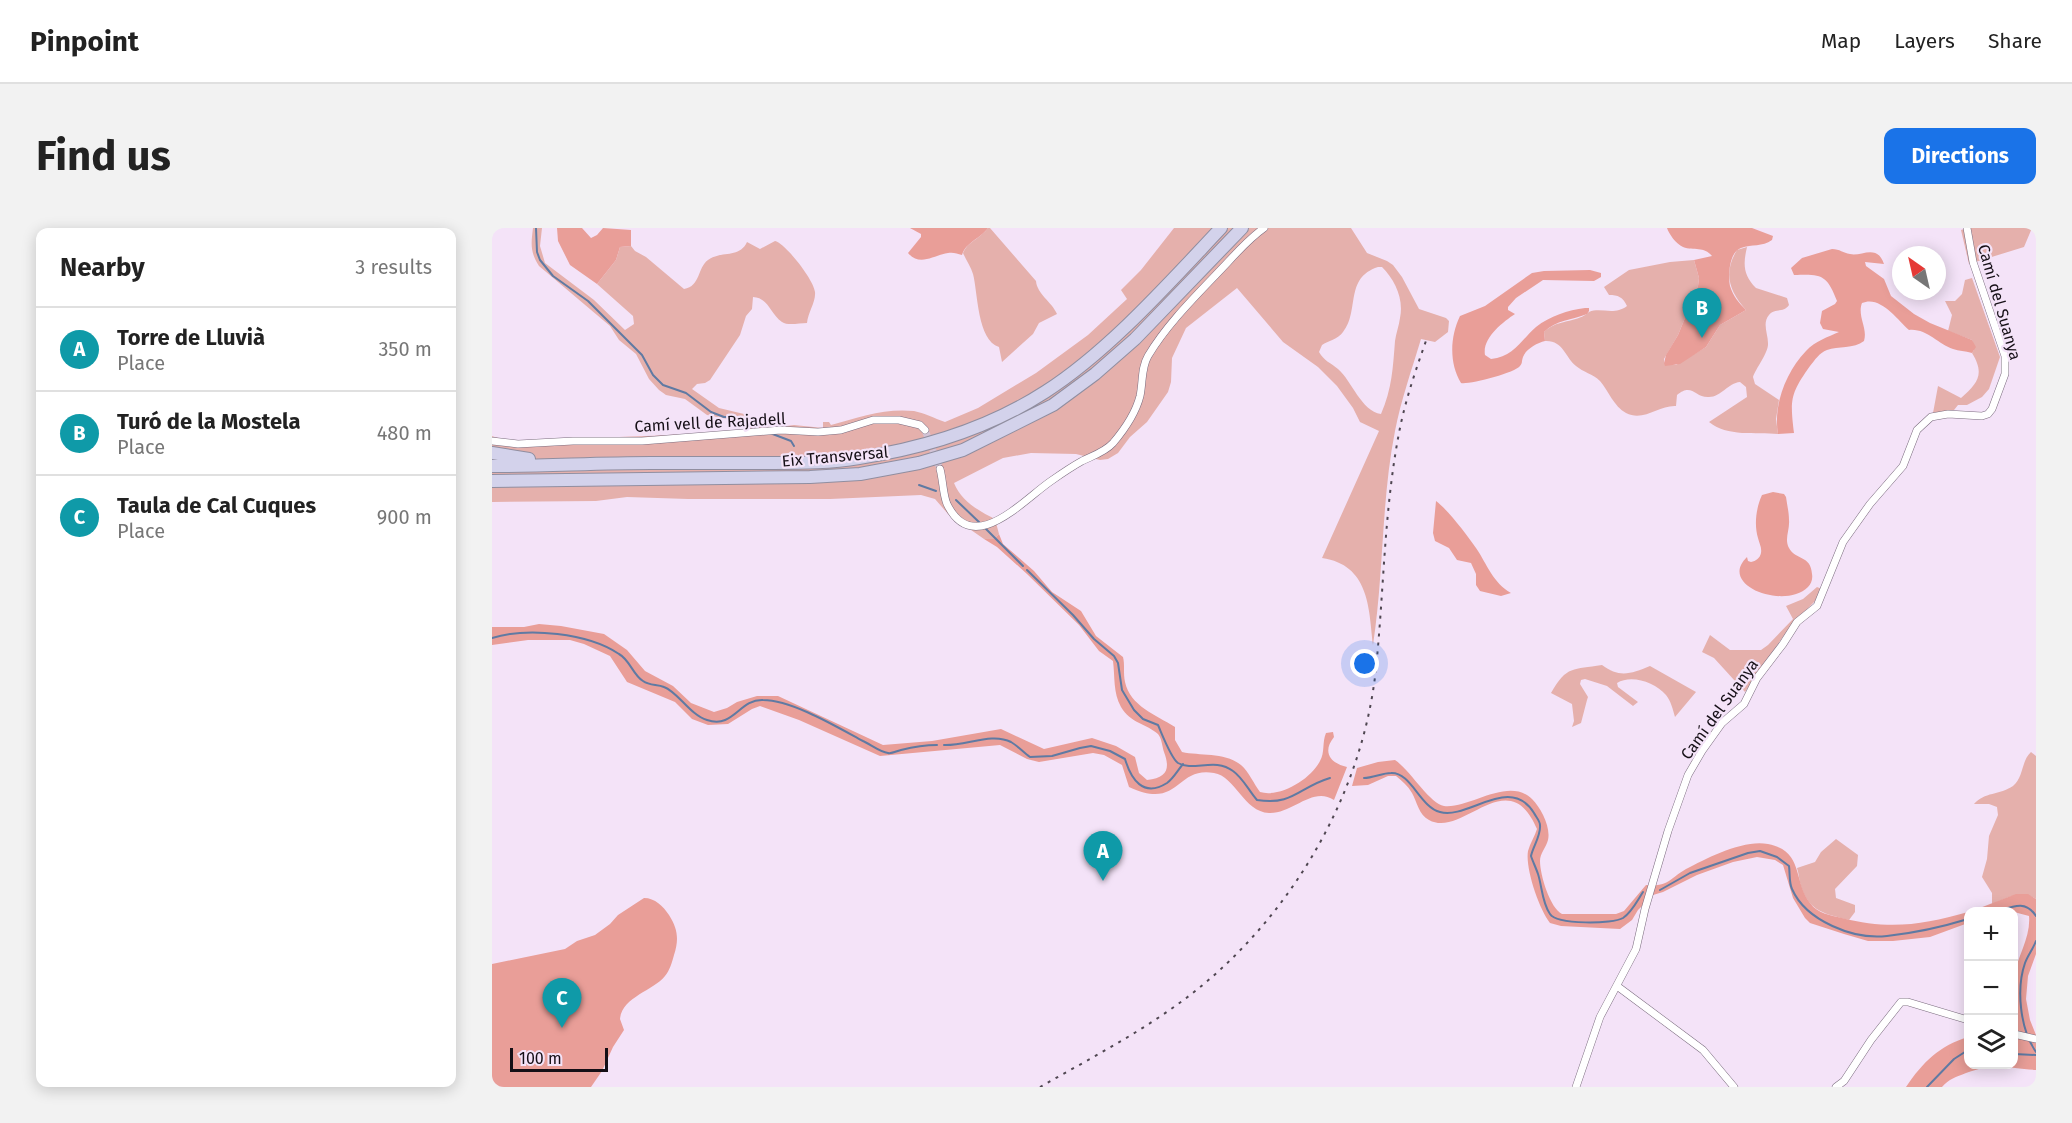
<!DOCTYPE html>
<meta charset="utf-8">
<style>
body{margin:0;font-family:"Fira Sans",sans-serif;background:#f2f2f2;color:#222}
.controls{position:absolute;right:18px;bottom:18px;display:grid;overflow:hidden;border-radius:12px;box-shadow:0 3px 15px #0003}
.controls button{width:54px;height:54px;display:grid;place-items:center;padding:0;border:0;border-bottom:2px solid #e0e0e0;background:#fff;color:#222;font:30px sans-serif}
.compass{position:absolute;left:1400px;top:18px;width:54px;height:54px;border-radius:50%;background:#fff;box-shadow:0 3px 15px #0003;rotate:326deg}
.scale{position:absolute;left:18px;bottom:15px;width:98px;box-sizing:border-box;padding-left:6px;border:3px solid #150f16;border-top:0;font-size:16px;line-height:21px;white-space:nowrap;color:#150f16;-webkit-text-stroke:4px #f4e3f8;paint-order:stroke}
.you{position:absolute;left:873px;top:436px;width:21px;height:21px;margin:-15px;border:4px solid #fff;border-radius:50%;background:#1a73e8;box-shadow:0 0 0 9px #1a73e833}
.badge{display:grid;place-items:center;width:39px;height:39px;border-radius:50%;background:#1a73e8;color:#fff;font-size:20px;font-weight:700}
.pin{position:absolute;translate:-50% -50px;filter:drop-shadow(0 2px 3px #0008)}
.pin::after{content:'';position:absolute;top:32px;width:21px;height:18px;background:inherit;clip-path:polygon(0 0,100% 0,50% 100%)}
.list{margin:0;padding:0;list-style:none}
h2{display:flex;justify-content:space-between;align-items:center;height:78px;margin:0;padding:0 24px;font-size:26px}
h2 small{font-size:20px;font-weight:400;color:#767676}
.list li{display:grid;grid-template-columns:39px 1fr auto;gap:18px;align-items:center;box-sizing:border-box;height:84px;padding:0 24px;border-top:2px solid #e0e0e0}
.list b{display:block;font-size:22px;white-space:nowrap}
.list p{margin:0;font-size:20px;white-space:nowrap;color:#767676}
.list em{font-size:20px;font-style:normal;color:#767676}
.icon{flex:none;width:33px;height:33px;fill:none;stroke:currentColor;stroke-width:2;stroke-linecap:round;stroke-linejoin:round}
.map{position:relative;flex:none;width:1544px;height:859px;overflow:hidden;border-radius:12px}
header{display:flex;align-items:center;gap:36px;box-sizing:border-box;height:84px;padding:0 30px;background:#fff;border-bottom:2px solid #e0e0e0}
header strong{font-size:28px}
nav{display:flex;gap:33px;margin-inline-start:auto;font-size:21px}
.intro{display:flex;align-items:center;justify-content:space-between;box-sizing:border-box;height:144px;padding:0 36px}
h1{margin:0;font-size:42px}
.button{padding:15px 27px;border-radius:12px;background:#1a73e8;color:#fff;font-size:21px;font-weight:700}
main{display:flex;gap:36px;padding:0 36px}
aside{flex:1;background:#fff;border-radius:12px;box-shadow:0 3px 15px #0003}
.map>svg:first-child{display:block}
.green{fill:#e5b0ac;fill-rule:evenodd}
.forest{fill:#e99e98}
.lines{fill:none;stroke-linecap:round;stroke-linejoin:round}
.stream{stroke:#5f7aa3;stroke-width:2}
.minor-tunnel{stroke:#d3c3d6;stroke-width:7;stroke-dasharray:7 3.5;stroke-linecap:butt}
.minor-casing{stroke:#7b6c7f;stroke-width:8}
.motorway-casing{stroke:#908ea0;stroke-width:14}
.minor{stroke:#fff;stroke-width:7}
.motorway{stroke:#d3d2eb;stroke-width:12}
.rail{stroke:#4f4651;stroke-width:2;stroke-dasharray:3 6;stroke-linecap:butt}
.labels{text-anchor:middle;stroke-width:4.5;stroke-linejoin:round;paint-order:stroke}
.street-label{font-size:16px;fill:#150f16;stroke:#f4e3f8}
</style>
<header>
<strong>Pinpoint</strong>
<nav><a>Map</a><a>Layers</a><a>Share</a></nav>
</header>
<div class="intro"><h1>Find us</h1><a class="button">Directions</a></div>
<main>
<aside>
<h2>Nearby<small>3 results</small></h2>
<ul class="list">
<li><span class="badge" style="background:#0f9aa8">A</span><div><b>Torre de Lluvià</b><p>Place</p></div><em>350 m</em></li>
<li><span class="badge" style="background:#0f9aa8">B</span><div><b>Turó de la Mostela</b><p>Place</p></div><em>480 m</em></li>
<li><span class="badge" style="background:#0f9aa8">C</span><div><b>Taula de Cal Cuques</b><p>Place</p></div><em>900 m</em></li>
</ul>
</aside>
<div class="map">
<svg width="1544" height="859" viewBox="0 0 1544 859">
<rect width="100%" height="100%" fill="#f4e3f8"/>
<path class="green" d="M41 0H50L48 18 53 35 102 72 133 102 142 96 141 88 105 56 124 32 128 19 139 18 143 23 154 29 192 61C209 58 205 40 216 32 230 22 247 31 255 14L268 21 283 13C293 15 322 52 323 64 324 74 316 84 315 95 307 95 296 98 290 94 278 86 277 70 261 69L260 81 254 88 248 107 218 152 213 155 205 156 200 161 227 180 252 186 279 200 302 197 331 200V194H337L339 197C367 189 393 180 422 183 432 185 442 190 453 194L486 180 544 145 596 107 635 71 629 62 649 42 682 0H859L875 25 895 33 901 37 910 49 927 81 954 90 957 93 956 104 943 114 929 111C920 141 909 172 903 203 889 274 892 346 881 417 877 379 877 337 830 330L887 203 868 194 861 180 845 158 826 139 791 114 745 60 694 100 680 130 679 154 676 164 655 194 638 209 626 225 616 231 608 232 584 226 539 225 511 230 462 255C469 273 487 283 503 291L507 306 502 311H492L456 286 443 271 429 267 338 271H196L135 269 104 273 0 274V208C20 216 48 211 69 211 131 209 193 207 254 202L246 193 215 187 193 171 174 167 167 162 157 151 144 126 127 112 118 98 47 38C38 24 39 16 41 0ZM886 39H890C903 52 912 71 908 90 907 98 904 105 903 113 901 139 900 161 889 186 869 183 860 153 846 141 839 135 832 133 827 124L830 117C836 113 846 111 851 104 868 83 852 50 886 39Z
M496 0H498L544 53C545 66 560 74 565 86L547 95 541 106 510 134 507 119C485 112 486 65 481 46 479 39 474 32 471 25 475 14 489 10 496 0Z
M1475 0H1540L1532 19 1477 36 1469 2Z
M1255 19C1251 36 1251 47 1264 60L1295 70 1297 77C1292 85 1282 80 1277 87 1270 95 1276 106 1276 115 1277 124 1264 140 1261 149L1263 156 1287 172 1284 191 1286 206C1264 204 1235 209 1217 194L1255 169 1254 159 1248 154C1236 155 1229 169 1217 169 1203 170 1200 154 1185 167L1184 178C1167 177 1152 194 1134 185 1122 179 1116 162 1108 153 1101 146 1091 144 1084 138 1073 129 1071 112 1053 113L1052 104C1064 92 1080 95 1093 87 1095 86 1095 85 1097 84 1109 79 1122 88 1135 78 1131 69 1126 67 1117 67L1112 59 1137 42 1178 34 1202 32 1207 50 1206 58 1186 107 1172 131V135L1184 137 1214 119 1228 97 1254 82C1237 63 1231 45 1245 22Z
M1480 50 1508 129 1497 161 1490 169 1475 177H1466L1462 182 1441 185 1446 158 1469 170C1486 155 1493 146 1480 125L1482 122 1480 112 1456 103 1460 87 1453 73H1463L1470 66 1473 52Z
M1325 359 1330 361 1323 373 1297 400 1253 464 1222 430 1210 424 1218 407 1238 422H1269L1276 417 1301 391 1294 378 1311 371Z
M1110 437C1127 450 1139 446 1158 438L1204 464 1183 489C1181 482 1179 473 1174 467 1163 454 1139 446 1125 455L1126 459 1146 474 1141 478 1115 458 1093 451 1089 452 1088 456 1096 469 1095 472 1089 495 1080 499 1082 493 1080 476 1059 465C1075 437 1081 442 1110 437Z
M1539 524 1544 528V671C1528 661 1516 670 1500 676V665L1490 649 1495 631 1497 608 1506 587 1505 579 1497 576H1482C1492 564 1508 567 1521 558 1532 549 1529 533 1539 524Z
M1344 611 1366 627 1365 638 1343 661 1344 670 1363 677V684L1357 692C1334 686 1317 684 1309 658 1307 652 1307 646 1305 640L1323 634 1329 624Z"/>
<path class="forest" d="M65 0H90L99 10 105 7 111 0 139 2V18L128 19 124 32 105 56 78 37 66 13Z
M418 0H496C488 11 474 14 470 27 465 26 462 24 456 25 442 27 428 39 416 25L429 9V6Z
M1175 0H1260L1281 8 1280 12C1270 19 1260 16 1249 20 1237 24 1236 48 1238 58 1241 68 1247 75 1254 82L1228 97 1214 119 1188 136 1173 138 1172 135 1174 127 1186 107 1206 58 1207 50 1202 32 1220 28C1212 18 1202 23 1191 19 1184 16 1177 6 1175 0Z
M1340 21C1348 21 1351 25 1358 26 1369 29 1385 15 1392 36L1373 34 1374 38 1392 51 1399 68 1422 86 1438 95 1480 112 1484 119 1480 125C1473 123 1467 123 1461 121 1446 116 1434 100 1417 102 1405 91 1388 67 1370 75 1365 88 1376 100 1372 113 1362 121 1346 118 1335 122 1327 125 1323 132 1318 138 1298 166 1298 172 1302 205L1286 206C1281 177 1294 144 1314 123 1323 113 1336 109 1347 104L1331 101 1328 95 1330 83 1343 76 1345 73C1335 46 1329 46 1302 47L1299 40 1310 30Z
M1098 42 1109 45V49L1102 53 1051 52 1024 70 1016 79V82L1023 86C1011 94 990 110 993 127L999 131C1022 129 1029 112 1044 99 1058 88 1076 82 1093 80H1097V83L1095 86C1080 92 1064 92 1052 104L1053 113C1045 115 1034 121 1031 129 1029 135 1031 134 1028 138 1023 145 976 157 969 155 957 135 958 109 968 88L993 78 1040 45 1052 43Z
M1281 264 1292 266 1294 269C1295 277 1297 284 1297 292 1298 302 1292 311 1297 320 1303 332 1319 327 1320 346 1321 351 1319 356 1316 359 1293 382 1225 358 1255 329L1256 333 1259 334C1264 333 1268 330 1269 325 1270 319 1267 315 1266 310 1262 297 1264 280 1270 267Z
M944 273C956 282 975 307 984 320 995 336 1001 355 1019 365L1009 368 988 363 984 357V346L979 335 965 332 957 320 943 313 941 305Z
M507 306 511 316 542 343 560 364 589 383 604 408 631 429C633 437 631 445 633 454 638 478 664 487 683 499V512L690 524C708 528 733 524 749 537 757 544 762 556 768 564 788 570 819 551 828 533 833 525 830 514 834 505L841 504 842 509C830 524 838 535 855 539L842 572C820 558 801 586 777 585 752 584 743 548 722 545 683 538 688 583 637 559L630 537 612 527 601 525 547 534 535 531 508 517 388 528 307 492 268 478 260 481 236 496 216 497 200 491 183 474 135 454 118 428 92 416 78 412H36L0 417V399H32L47 396 69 398 112 406 135 422 153 443 181 458 199 475 222 484 235 480 245 474 265 468H286L391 517 440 513 509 501 552 521 600 510 624 518 643 529 647 545 655 552C676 550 678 540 672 524 670 518 670 511 666 506 655 496 638 495 629 479 621 465 623 448 621 433L607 423 587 397 535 346 505 319 492 311H502Z
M903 532C918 542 938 576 952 578 978 581 1016 548 1040 571 1049 580 1059 599 1056 612 1054 620 1048 625 1048 633 1048 647 1058 680 1070 686H1124L1132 683 1154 657C1177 659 1177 651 1194 641 1215 630 1252 611 1276 616 1312 623 1301 653 1318 675 1326 686 1338 687 1350 690 1397 702 1431 697 1476 684V695L1438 709 1401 713H1376L1352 706 1318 695 1313 690 1301 670 1291 637 1283 632 1265 629 1241 634 1205 647 1171 664 1161 667 1146 682 1140 692 1128 701 1069 698 1058 695C1047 681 1033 640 1036 623 1038 615 1043 608 1045 601 1016 533 971 611 937 592 927 587 925 574 920 565 916 558 910 553 904 548H896L876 557 860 558 865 540 886 534Z
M1524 666H1536L1544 671V726L1536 748 1534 771 1538 792 1544 807V842C1517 840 1500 835 1474 845 1464 849 1457 851 1450 859H1414C1431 834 1447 818 1476 809V836H1522V812H1526C1521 796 1518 764 1522 747 1526 728 1539 708 1537 688L1522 684 1480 683Z
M152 670C163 670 171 678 177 687 186 701 187 712 182 727 180 734 178 742 173 748 161 763 130 769 128 791L132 802 121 819 110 843 99 859H0V736L73 721 85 713 103 707 118 696 126 687Z"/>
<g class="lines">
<path class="stream" d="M44 0 45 24 48 32 61 48 96 73 150 127 161 147 171 157 194 165 219 184 232 189H246L267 201
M278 205 299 213 302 218
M427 257 444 263
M464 272 488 295
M492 299 531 338
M535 342 581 387 602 411 622 428 626 435 630 462 642 482 651 491 666 497C670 506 679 530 686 535 701 544 723 529 741 543 751 550 757 563 765 572 801 578 807 559 838 550
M0 410C36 399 96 405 127 426 138 432 141 447 151 453 158 458 165 456 172 459 186 464 198 487 215 492 242 501 247 471 271 472 300 472 345 499 371 513 378 516 388 524 396 525 399 526 405 523 409 522 421 519 432 517 445 517
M452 517C474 518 500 504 519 514 526 518 532 525 538 529L560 528 588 520 599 518 618 523 633 531C639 551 651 570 675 555 681 551 686 542 691 536
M872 550C881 550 890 545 899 545 919 544 928 579 948 584 976 592 1018 546 1042 585 1044 589 1048 593 1048 597 1049 608 1041 618 1039 628 1041 634 1044 640 1046 646 1050 658 1050 675 1058 686 1065 697 1121 696 1131 690 1140 684 1145 673 1151 664
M1168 662 1198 645 1256 625 1268 623 1285 629 1297 638C1298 645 1297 655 1300 661 1314 693 1362 712 1395 708 1422 705 1450 699 1476 691
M1504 684C1520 679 1533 671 1544 688
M1544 713C1541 721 1536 727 1533 735 1524 761 1528 801 1544 824
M1522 826 1544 827
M1435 859 1462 831 1476 822"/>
<path class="minor-tunnel" d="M433 202 448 241"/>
<g class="minor-casing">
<path id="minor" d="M0 213 26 216 81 213H150L289 202 326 204 349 202 381 192H407L428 197 433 202
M448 241C451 252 451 267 455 276 481 330 531 272 559 253 569 246 579 239 590 233 600 228 613 224 621 215 632 202 644 184 648 168 651 154 649 140 656 128 677 93 708 64 736 34 747 22 758 10 772 0
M1125 758 1211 822 1242 859
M1522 806 1544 811
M1084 859 1108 789 1144 721 1153 681 1176 603 1196 547 1210 523 1230 495 1252 476 1265 450 1291 416 1305 394 1325 378 1351 314 1378 276 1411 238 1425 202 1439 189 1456 186 1490 188 1496 186 1500 181 1513 146V128L1481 34 1475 0
M1344 859 1352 853 1379 812 1409 774H1416L1476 792"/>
</g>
<g class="motorway-casing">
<path id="motorway" d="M0 225 37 231
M0 238C53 238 106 235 159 235 199 235 240 235 281 235 310 235 339 235 367 230 433 220 497 200 553 164 617 123 677 55 729 0
M0 253 318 249 368 246 427 235 471 222 561 177 603 146 643 111 750 0"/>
</g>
<use href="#minor" class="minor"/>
<use href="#motorway" class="motorway"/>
<path class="rail" d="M548 859C606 826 669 794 720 749 808 672 872 558 884 440 892 362 892 283 907 205 913 173 924 141 935 110"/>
</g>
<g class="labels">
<g class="street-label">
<text transform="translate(1508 74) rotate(74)" y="6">Camí del Suanya</text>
<text transform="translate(218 194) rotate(-3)" y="6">Camí vell de Rajadell</text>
<text transform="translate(343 228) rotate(-5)" y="6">Eix Transversal</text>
<text transform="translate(1227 481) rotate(-54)" y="6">Camí del Suanya</text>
</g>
</g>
</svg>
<div class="controls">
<button>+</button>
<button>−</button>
<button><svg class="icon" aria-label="layers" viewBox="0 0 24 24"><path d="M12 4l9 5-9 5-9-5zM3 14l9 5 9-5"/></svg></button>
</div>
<svg class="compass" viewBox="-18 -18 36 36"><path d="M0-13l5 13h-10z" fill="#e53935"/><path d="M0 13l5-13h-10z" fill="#767676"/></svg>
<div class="scale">100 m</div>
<div class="you"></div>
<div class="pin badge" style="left:611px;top:653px;background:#0f9aa8">A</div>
<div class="pin badge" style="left:1210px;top:110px;background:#0f9aa8">B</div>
<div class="pin badge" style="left:70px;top:800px;background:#0f9aa8">C</div>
</div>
</main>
